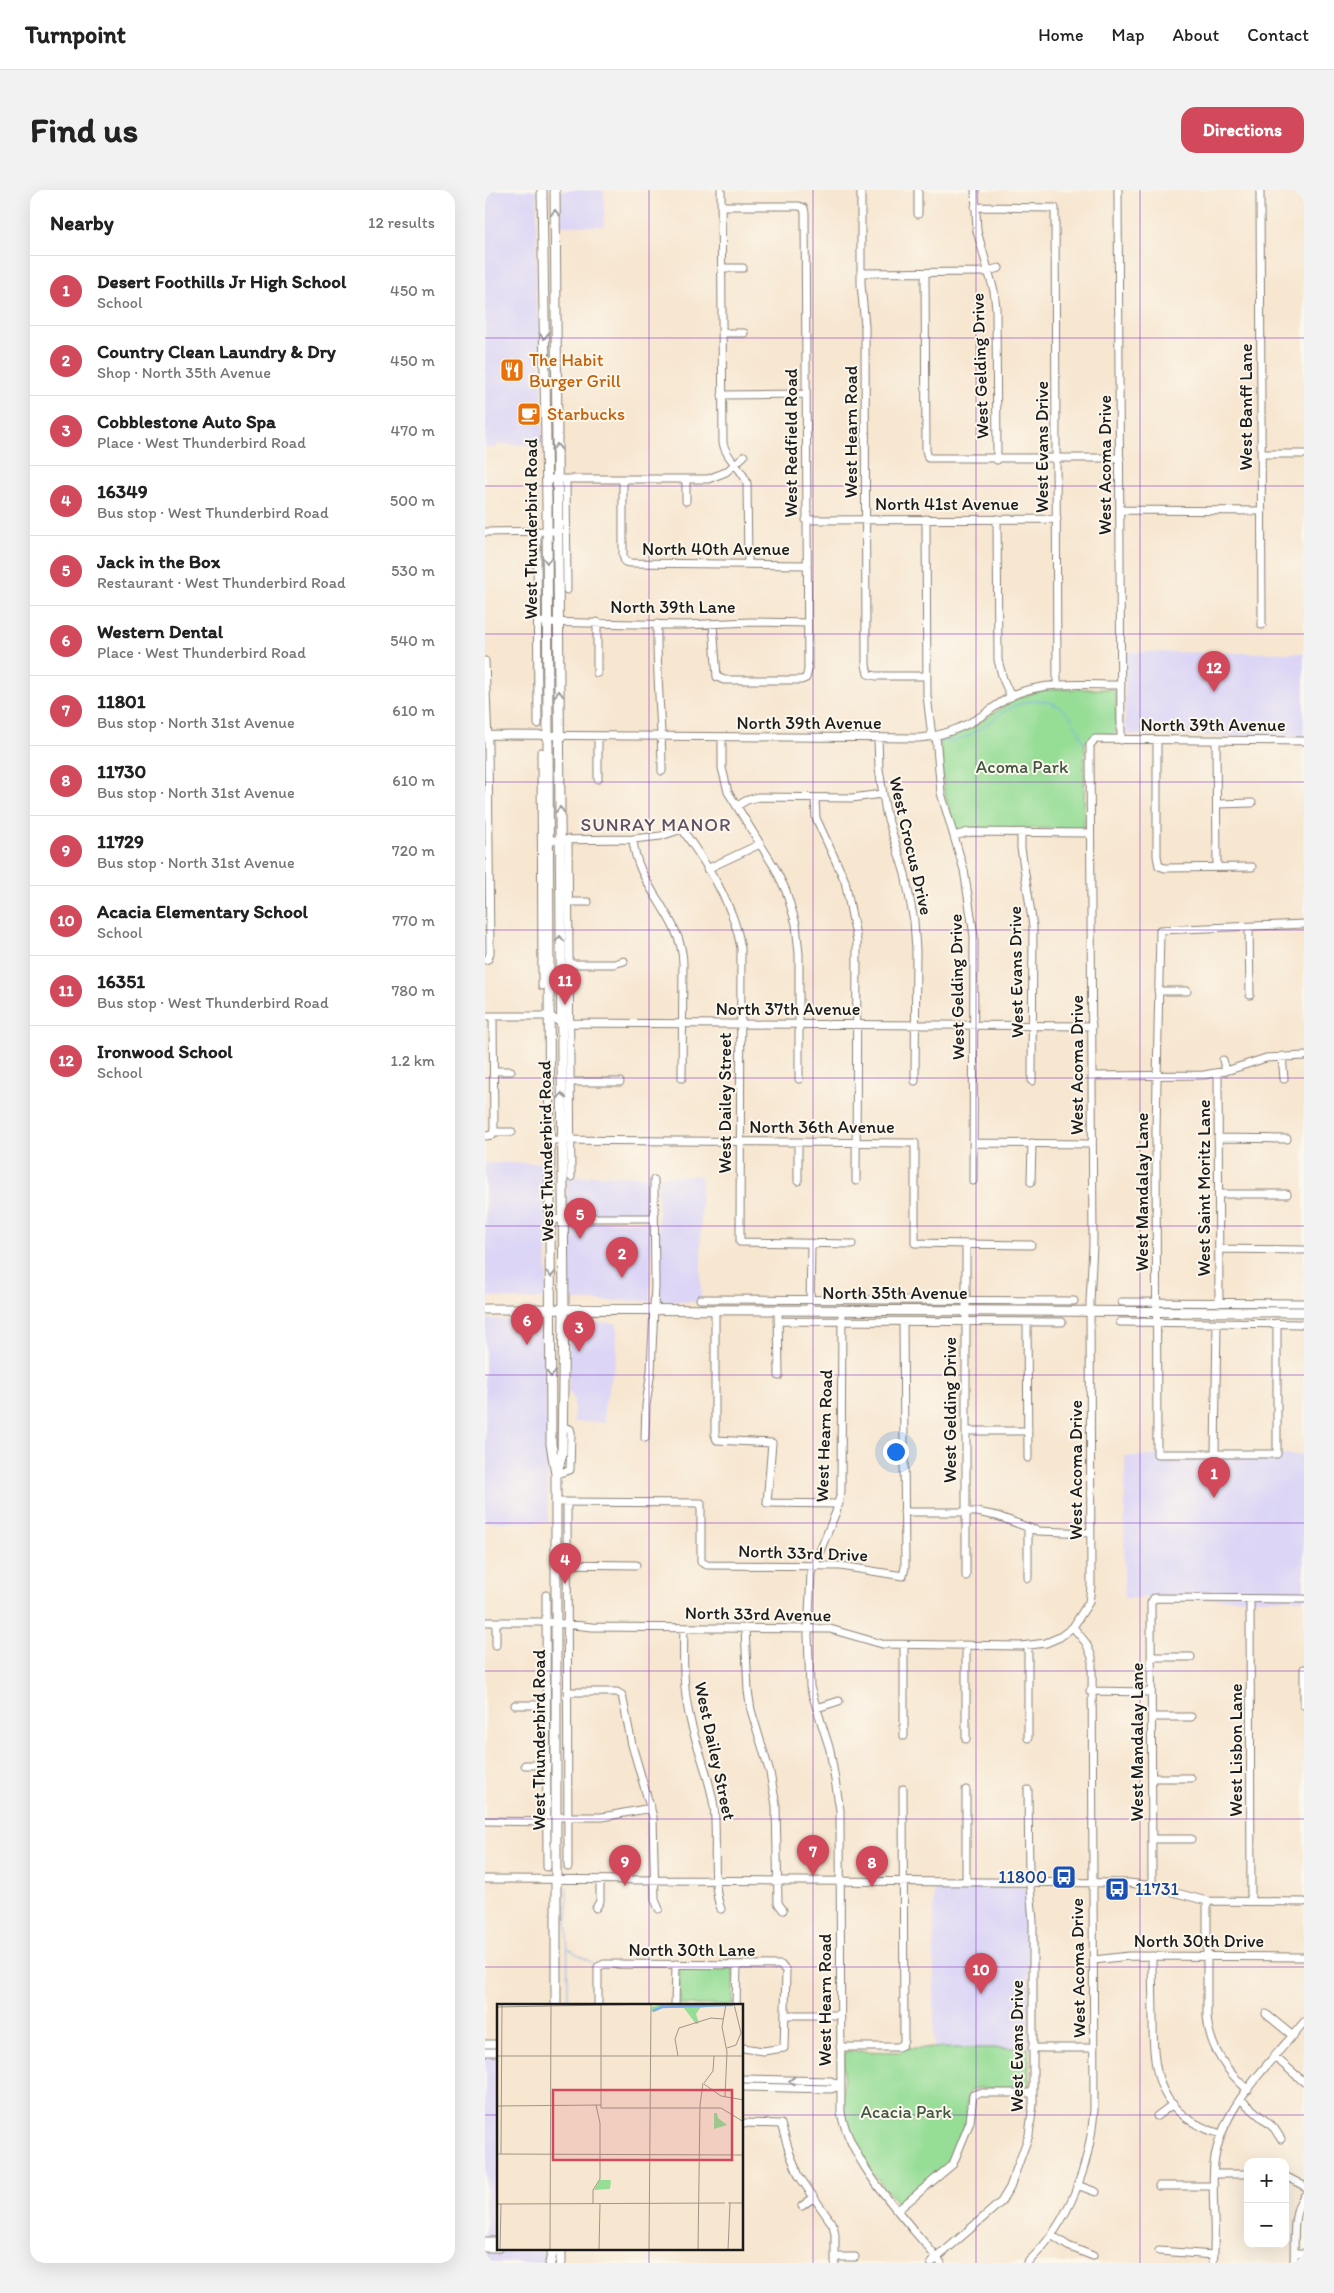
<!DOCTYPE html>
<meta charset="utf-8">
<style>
body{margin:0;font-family:Itim,sans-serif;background:#f2f2f2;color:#222}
.controls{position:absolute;right:15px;bottom:15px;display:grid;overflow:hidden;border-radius:10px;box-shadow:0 5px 20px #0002}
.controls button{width:45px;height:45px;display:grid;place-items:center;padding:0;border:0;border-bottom:1px solid #e0e0e0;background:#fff;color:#222;font:25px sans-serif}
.you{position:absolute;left:410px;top:1261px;width:18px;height:18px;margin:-12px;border:4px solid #fff;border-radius:50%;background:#1a73e8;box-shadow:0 0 0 8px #1a73e833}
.badge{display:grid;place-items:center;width:32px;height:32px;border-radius:50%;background:#d1495b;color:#fff;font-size:16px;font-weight:700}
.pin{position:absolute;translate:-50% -41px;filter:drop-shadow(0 1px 2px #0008)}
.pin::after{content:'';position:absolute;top:26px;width:18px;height:15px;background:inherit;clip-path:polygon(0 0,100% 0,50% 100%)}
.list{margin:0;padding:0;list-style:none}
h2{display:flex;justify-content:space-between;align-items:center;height:65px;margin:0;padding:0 20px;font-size:21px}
h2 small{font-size:16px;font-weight:400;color:#767676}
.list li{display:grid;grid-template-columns:32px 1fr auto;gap:15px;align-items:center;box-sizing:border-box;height:70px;padding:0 20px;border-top:1px solid #e0e0e0}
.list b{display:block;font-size:19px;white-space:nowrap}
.list p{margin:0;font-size:16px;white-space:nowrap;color:#767676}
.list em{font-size:16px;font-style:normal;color:#767676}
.map{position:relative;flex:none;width:819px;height:2073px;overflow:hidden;border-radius:15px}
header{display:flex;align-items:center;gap:30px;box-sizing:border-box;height:70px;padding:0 25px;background:#fff;border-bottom:1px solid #e0e0e0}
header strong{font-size:24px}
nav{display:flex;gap:28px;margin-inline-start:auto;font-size:18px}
.intro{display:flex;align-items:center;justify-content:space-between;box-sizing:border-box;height:120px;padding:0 30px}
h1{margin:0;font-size:35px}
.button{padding:12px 22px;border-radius:15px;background:#d1495b;color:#fff;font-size:18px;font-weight:700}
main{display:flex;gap:30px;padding:0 30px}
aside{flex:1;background:#fff;border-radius:15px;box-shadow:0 5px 20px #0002}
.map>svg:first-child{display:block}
.built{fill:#dcd5f6}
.green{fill:#96dd96;stroke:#597c59}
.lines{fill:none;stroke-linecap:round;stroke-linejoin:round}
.stream{stroke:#7eaee9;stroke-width:1}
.minor-casing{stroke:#8a8176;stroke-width:9}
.major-casing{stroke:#8a8176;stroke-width:11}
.minor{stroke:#fff;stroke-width:7}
.major{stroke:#fff;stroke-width:9}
.oneway{stroke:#999}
.grid{fill:none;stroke:#7b2cbf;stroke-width:1;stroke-opacity:0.55}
.labels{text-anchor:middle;stroke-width:4;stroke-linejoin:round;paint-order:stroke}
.food-label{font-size:18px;fill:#c56008;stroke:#fbf7ec;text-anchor:start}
.street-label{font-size:18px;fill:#1c1c1c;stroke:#fbf7ec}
.park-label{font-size:18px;fill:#415641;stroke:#fbf7ec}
.transit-label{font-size:18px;fill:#164399;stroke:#fbf7ec;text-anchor:end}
.neighbourhood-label{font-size:19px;letter-spacing:1px;fill:#5f5066;stroke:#fbf7ec}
.inset-river{fill:none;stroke:#7eaee9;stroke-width:2.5}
.inset-road{fill:none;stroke:#9f9588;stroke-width:1}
.view{fill:#d1495b;fill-opacity:0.15;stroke:#d1495b;stroke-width:2.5}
.inset-edge{fill:none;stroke:#1c1c1c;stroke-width:2.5}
</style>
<header>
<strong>Turnpoint</strong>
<nav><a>Home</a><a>Map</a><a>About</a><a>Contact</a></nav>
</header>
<div class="intro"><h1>Find us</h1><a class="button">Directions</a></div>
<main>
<aside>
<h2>Nearby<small>12 results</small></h2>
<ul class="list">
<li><span class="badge">1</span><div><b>Desert Foothills Jr High School</b><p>School</p></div><em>450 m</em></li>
<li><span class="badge">2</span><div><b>Country Clean Laundry &amp; Dry</b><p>Shop · North 35th Avenue</p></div><em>450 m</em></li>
<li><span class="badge">3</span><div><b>Cobblestone Auto Spa</b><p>Place · West Thunderbird Road</p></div><em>470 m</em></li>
<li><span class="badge">4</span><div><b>16349</b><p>Bus stop · West Thunderbird Road</p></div><em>500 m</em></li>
<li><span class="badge">5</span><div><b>Jack in the Box</b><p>Restaurant · West Thunderbird Road</p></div><em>530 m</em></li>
<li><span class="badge">6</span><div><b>Western Dental</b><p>Place · West Thunderbird Road</p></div><em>540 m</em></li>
<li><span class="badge">7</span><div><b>11801</b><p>Bus stop · North 31st Avenue</p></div><em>610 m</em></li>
<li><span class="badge">8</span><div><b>11730</b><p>Bus stop · North 31st Avenue</p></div><em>610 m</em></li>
<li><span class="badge">9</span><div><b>11729</b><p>Bus stop · North 31st Avenue</p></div><em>720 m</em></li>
<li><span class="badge">10</span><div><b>Acacia Elementary School</b><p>School</p></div><em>770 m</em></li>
<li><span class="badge">11</span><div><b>16351</b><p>Bus stop · West Thunderbird Road</p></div><em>780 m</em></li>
<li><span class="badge">12</span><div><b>Ironwood School</b><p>School</p></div><em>1.2 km</em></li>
</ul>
</aside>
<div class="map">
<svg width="819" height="2073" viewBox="0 0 819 2073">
<rect width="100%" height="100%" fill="#fbf7ec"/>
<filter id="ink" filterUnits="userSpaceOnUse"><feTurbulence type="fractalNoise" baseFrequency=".02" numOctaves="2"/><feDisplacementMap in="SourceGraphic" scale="10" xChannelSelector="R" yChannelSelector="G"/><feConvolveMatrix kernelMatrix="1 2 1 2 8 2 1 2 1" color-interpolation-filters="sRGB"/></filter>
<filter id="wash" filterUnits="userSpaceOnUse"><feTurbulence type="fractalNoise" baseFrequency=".0096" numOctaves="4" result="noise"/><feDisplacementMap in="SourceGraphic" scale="20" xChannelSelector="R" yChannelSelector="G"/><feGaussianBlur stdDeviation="1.12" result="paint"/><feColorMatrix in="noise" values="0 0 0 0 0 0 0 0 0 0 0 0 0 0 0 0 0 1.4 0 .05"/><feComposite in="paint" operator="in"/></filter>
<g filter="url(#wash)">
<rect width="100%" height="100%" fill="#f7e6d0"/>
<path class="built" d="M0 0H52L51 118 55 133 58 255 12 254V258H0Z
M76 0H119V36H76Z
M640 462 819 463V546L643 545 640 542Z
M0 973H61L62 1105 59 1109 36 1110 8 1107 0 1108Z
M105 985 166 986 165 1023 160 1025 82 1024V987H104Z
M173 986H216V1107L214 1112 174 1111Z
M82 1032H161L164 1033 166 1036 165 1111H90L84 1108Z
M0 1129 56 1131 62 1137 59 1171 62 1223 63 1332H0Z
M89 1133H132V1165L119 1218 120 1232H89V1208L83 1201 84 1139Z
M672 1264 819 1265V1409L639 1408 640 1266H669Z
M449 1697H538L541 1699 543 1725 544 1858H449Z
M0 1865H14V2048H0Z
M0 2060 56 2061 61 2065 62 2073H0Z"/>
<path class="green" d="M572 499H628L631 503V543L629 545H609L600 553 599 638 470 639 459 601 455 551C464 545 475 544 484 539 518 519 530 502 572 499Z
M194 1778H248V1815H195Z
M421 1858H544V1896L541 1899 493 1898 485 1901 482 1908V1929L463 1975 415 2013 411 2012C390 1985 364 1958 359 1922 357 1903 359 1883 359 1864L363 1861 414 1862Z"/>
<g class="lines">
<path class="stream" d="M455 551C495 558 519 501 563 512 583 517 593 536 599 554
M82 1698 83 1816
M84 1759 109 1774"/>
</g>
</g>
<g filter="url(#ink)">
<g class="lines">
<g class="minor-casing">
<path id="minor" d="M236 0 238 253C241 269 257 278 262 293L263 374
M376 0V94L380 136 381 475 383 484 391 486H442
M490 0 492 41 509 101 511 118 512 270
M633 0 636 550
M775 0 777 435
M490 17 570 18 572 495
M433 24V0
M237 78H258
M376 83 499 82 514 78
M440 83 441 260 443 268H635
M237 143H259
M237 205 321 204
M776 264H819
M62 289H223L241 282 259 266
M81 289 82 400
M138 289V365L140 372 146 373 322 375
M201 311V289
M635 320 777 321
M441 329 442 506 447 547
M512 329 513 470 518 489 526 507
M321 330 572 329
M52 341 53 534
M0 342 73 341
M53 432 200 435 265 432 322 433
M172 434C171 484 177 532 177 581
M228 434 232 487 239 490H316L321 488 323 480 320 23 319 18 314 16H236
M0 471 3 554 5 763 3 769 0 770
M112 483V432
M0 545 434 548C458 546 478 538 498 525 509 518 520 508 533 503 565 491 602 495 636 495
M113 546V589
M451 546 456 603 479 680 489 746 488 991
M237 547V578L243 602 290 678 301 701 311 734 314 764V889
M393 548 394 579 401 623 420 684 429 731 431 760 430 891
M672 550V666L674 676 680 678 767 677
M731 550 732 677
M56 562 57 796
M330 608 331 628 360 691 372 751 371 991
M732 614 767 613
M252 616 262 610 273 607 367 608 397 604
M536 643V658L548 736 547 891
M469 646 484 642 604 643
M83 649 86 987
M148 649C151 697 197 726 198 773L197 888
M64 650 148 649 176 646 197 639C222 675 249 714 256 758L255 1052 367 1054
M222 679 275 654
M84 712H103
M764 737 765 805
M85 774H129L139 771
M673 801H702
M0 826H65L76 833H85L607 836
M797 866 799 889
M738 870 741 881
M9 881H26
M733 883 734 1113
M607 886 719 885 741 881 781 868 819 866
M85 892H135
M9 942H27
M0 946 7 945 9 940 8 826
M733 948 802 949
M65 950 430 953V1053L546 1055
M489 953 607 954
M313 991V952
M546 992 547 953
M734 1004H802
M65 1031 78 1028H169
M734 1059 819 1060
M215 1109 589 1111
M637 1112 819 1113
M293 1119 294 1186
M325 1119 326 1053
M357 1119 356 1301 351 1322 326 1383 323 1445 325 1497 345 1560 355 1620 356 1923C368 1978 421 2029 456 2073
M230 1120V1245L232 1250 287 1253 282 1313 354 1314
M293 1131 577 1132
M542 1132 543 1268
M635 1132 819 1134
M792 1133V1264H672L671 941 675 740 819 734
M481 1241H543
M160 1248 161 1215 166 1181 170 1096 169 990
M730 1264 732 1133
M71 1284 85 1280 86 1242 85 1239 78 1237
M71 1312 216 1313V1372L222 1375 356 1376 418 1386 420 1377 418 1132
M82 1312 83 1677
M419 1322H492L512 1326 553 1341 606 1343
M543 1338V1388
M70 1374 151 1375
M481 1386V1054
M61 1405 62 1677
M765 1409 766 1711
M0 1432H61L107 1437 345 1439 397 1454 536 1456 561 1453 575 1447 588 1437
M11 1432V1455
M199 1438C198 1470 198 1502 206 1533 213 1561 225 1588 229 1617 233 1646 226 1696 236 1719
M260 1438 263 1501 266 1520 285 1583 291 1615 293 1713 298 1720
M419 1455V1546
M481 1455V1549
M543 1455V1548
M666 1467H706
M819 1479V1515
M605 1501 666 1502
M82 1502H132L137 1505 147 1555 168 1627 170 1710 174 1719
M30 1515H61
M332 1518 354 1511
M667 1527H706
M40 1575H62
M667 1588H706
M481 1600V1692
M71 1627H117L166 1618
M0 1631 61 1632
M667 1649H706
M0 1689 644 1693 661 1695 722 1711 819 1712
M667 1696 666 1413 669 1408 819 1409
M722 1711V1826C724 1857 740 1880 763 1900
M111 1718 115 1711V1690
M667 1766C667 1788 668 1809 668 1831 668 1888 675 1926 736 1944
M609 1770 644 1766 819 1767
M113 1816V1777L119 1774 296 1775 301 1781 299 1858 278 1861 258 1858
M190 1816 191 1774
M251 1816 252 1775
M781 1824 808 1846
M300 1825H355
M0 1854H14
M355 1857H413L417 1855 419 1851 418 1599
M547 1858H609
M0 1862H14
M790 1867 819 1892
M258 1889 346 1891 355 1896
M258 1897 346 1899 355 1896
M755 1909 789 1938 796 1949
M672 1926 688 1914
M258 1933 296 1934 305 1964 314 1986 348 2035 350 2044V2073
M729 1984H763
M800 1986 819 1996
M592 1995 611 2002
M674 1996H729
M317 2016 328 2008
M413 2020 468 1974 485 1932 488 1905 494 1903H548
M568 2046 583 2056 608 2066
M0 2051H14
M0 2058H14
M674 2061 729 2065
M810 2063H819
M350 2067H370
M446 2073 516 2012 525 1997 544 1945 548 1914V1731L544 1686 543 1600
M542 2073C584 2034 605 1976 609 1920L607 1467 601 1453 588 1437 604 1412 606 1397 605 1112 608 1055 605 555 610 549 819 551
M728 2073C732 2040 726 2007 729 1974 736 1916 784 1875 819 1832
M809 2073C810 2053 806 2022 819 2006"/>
</g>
<g class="major-casing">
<path id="major" d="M57 0 62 312 66 1254 71 1284V1816
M70 0 79 1120 77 1263 72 1282
M0 1119 819 1122
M73 2059 76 2063V2073
M65 2073 68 2059"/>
</g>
<use href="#minor" class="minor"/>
<use href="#major" class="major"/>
</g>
<defs><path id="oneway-chevron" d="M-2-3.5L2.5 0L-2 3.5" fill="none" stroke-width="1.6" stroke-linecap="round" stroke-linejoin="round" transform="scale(1.25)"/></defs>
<g class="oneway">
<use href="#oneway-chevron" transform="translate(70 23) rotate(-90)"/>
<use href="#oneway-chevron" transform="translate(59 146) rotate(89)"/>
<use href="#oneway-chevron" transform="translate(72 257) rotate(-90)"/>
<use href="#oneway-chevron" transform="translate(62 370) rotate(90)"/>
<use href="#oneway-chevron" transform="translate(74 504) rotate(-90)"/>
<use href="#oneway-chevron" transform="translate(75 620) rotate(-90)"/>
<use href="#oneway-chevron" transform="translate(75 749) rotate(-90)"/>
<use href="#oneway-chevron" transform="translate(77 906) rotate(-91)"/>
<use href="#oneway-chevron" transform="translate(66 1084) rotate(90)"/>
<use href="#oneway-chevron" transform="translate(66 1184) rotate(90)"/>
<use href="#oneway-chevron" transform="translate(307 1891) rotate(-179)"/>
</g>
</g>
<path class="grid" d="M164 0V1816M328 0V2073M491 0V2073M655 0V2073M0 148H819M0 296H819M0 444H819M0 592H819M0 740H819M0 888H819M0 1036H819M0 1185H819M0 1333H819M0 1481H819M0 1629H819M0 1777H819M0 1925H14M258 1925H819M164 2059V2073"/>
<defs>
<g id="restaurant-square" transform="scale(1.25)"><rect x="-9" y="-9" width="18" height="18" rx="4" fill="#e8710a" stroke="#fbf7ec"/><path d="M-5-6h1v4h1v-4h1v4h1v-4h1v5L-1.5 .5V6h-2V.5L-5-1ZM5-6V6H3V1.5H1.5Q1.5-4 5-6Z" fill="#fff"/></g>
<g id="cafe-square" transform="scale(1.25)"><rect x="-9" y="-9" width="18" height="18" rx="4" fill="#e8710a" stroke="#fbf7ec"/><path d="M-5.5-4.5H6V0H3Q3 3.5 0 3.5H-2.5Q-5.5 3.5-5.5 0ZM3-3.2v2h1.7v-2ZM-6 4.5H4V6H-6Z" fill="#fff"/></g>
<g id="bus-square" transform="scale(1.25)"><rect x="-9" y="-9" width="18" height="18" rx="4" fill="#1a4fb4" stroke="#fbf7ec"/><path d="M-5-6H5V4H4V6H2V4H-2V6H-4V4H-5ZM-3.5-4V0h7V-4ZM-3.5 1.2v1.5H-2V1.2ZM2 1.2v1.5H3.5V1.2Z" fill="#fff"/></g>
</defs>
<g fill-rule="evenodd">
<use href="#restaurant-square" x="27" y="180"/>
<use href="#cafe-square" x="44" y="224"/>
<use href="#bus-square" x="579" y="1687"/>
<use href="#bus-square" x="632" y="1699"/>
</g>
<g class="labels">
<g class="food-label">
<text x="44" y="176">The Habit<tspan x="44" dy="21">Burger Grill</tspan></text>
<text x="62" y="230">Starbucks</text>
</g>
<g class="street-label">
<text transform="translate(495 176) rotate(-92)" y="6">West Gelding Drive</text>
<text transform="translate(761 217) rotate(-90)" y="6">West Banff Lane</text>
<text transform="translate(366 242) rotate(-90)" y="6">West Hearn Road</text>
<text transform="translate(306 253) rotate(-90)" y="6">West Redfield Road</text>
<text transform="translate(557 257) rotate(-90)" y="6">West Evans Drive</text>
<text transform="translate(620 275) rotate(-90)" y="6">West Acoma Drive</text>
<text x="462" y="320">North 41st Avenue</text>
<text transform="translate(46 339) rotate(-90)" y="6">West Thunderbird Road</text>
<text x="231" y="365">North 40th Avenue</text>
<text x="188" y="423">North 39th Lane</text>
<text x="324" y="539">North 39th Avenue</text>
<text x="728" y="541">North 39th Avenue</text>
<text transform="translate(426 656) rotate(77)" y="6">West Crocus Drive</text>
<text transform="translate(531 782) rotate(-91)" y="6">West Evans Drive</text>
<text transform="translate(472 797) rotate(-91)" y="6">West Gelding Drive</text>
<text x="303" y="825">North 37th Avenue</text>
<text transform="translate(592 875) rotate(-90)" y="6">West Acoma Drive</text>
<text transform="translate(240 913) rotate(-90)" y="6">West Dailey Street</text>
<text x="337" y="943">North 36th Avenue</text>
<text transform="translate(61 961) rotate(-91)" y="6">West Thunderbird Road</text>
<text transform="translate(719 998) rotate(-90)" y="6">West Saint Moritz Lane</text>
<text transform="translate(657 1002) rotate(-90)" y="6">West Mandalay Lane</text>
<text x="410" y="1109">North 35th Avenue</text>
<text transform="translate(465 1220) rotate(-90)" y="6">West Gelding Drive</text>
<text transform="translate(339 1246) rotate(-88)" y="6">West Hearn Road</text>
<text transform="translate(591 1280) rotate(-90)" y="6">West Acoma Drive</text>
<text transform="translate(318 1363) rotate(2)" y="6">North 33rd Drive</text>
<text transform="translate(273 1424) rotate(1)" y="6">North 33rd Avenue</text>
<text transform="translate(54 1550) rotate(-90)" y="6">West Thunderbird Road</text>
<text transform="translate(652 1552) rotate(-90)" y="6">West Mandalay Lane</text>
<text transform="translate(751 1560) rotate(-90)" y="6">West Lisbon Lane</text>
<text transform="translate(230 1561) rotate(78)" y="6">West Dailey Street</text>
<text x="714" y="1757">North 30th Drive</text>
<text x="207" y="1766">North 30th Lane</text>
<text transform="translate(593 1778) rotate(-91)" y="6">West Acoma Drive</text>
<text transform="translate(340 1810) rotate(-90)" y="6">West Hearn Road</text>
<text transform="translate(532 1856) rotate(-90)" y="6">West Evans Drive</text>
</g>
<g class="park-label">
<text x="537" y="583">Acoma Park</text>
<text x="421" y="1928">Acacia Park</text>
</g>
<g class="transit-label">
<text x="562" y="1693">11800</text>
<text x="650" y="1705" text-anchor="start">11731</text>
</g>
<g class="neighbourhood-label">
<text x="171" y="641">SUNRAY MANOR</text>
</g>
</g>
<g transform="translate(12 1814)">
<rect width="246" height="246" fill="#f7e6d0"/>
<path d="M182 0H229L203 4 199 10 202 19 199 20 187 4H165L154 8 155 3 162 1ZM217 109H220L221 114 230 121 217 125ZM103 176H114L113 185 97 186Z" fill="#96dd96"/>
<path class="inset-river" d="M156 7 165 3 236 1"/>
<path class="inset-road" d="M104 0V104H224L247 118M0 3 162 0M230 44 239 41 244 29 237 0M0 52H247M181 52 178 35 182 24 214 14 226 15M207 79 216 67 217 52M207 80 224 92 247 96M228 93 230 48 225 23 229 0M0 102 104 101M0 150 247 151M4 150 5 0M231 199H247M0 200 228 199M96 200V186L103 175V119L99 101M3 246 4 200M53 246 54 0M102 246 103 200M152 246 154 0M201 246 203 101 206 79M231 246 233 199"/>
<path class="view" d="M56 86H235V156H56Z"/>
<rect width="246" height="246" class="inset-edge"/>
</g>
</svg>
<div class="controls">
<button>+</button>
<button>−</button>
</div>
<div class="you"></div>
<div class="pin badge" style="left:729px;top:1308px">1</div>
<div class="pin badge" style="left:137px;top:1088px">2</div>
<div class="pin badge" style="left:94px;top:1162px">3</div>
<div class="pin badge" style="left:80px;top:1394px">4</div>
<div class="pin badge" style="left:95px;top:1049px">5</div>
<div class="pin badge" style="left:42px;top:1155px">6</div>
<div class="pin badge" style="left:328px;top:1686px">7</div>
<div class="pin badge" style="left:387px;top:1697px">8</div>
<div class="pin badge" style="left:140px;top:1696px">9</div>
<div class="pin badge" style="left:496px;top:1804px">10</div>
<div class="pin badge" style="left:80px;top:815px">11</div>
<div class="pin badge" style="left:729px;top:502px">12</div>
</div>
</main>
